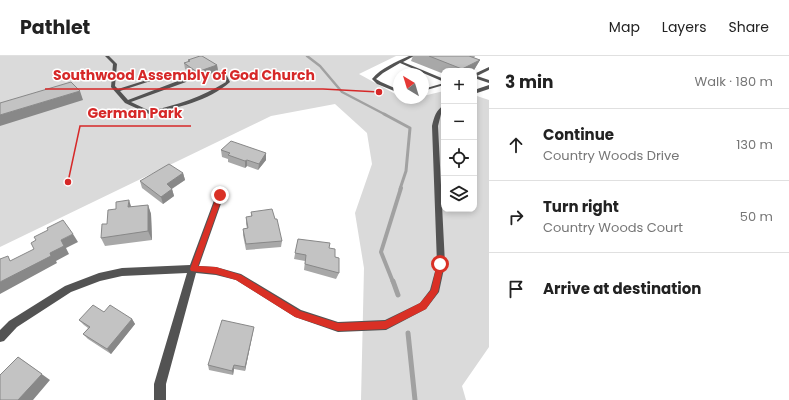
<!DOCTYPE html>
<meta charset="utf-8">
<style>
body{margin:0;font-family:Poppins,sans-serif;background:#f6f6f6;color:#222}
.controls{position:absolute;right:12px;top:12px;display:grid;overflow:hidden;border-radius:8px;box-shadow:0 2px 6px #0003}
.controls button{width:36px;height:36px;display:grid;place-items:center;padding:0;border:0;border-bottom:1px solid #e0e0e0;background:#fff;color:#222;font:20px sans-serif}
.compass{position:absolute;left:393px;top:12px;width:36px;height:36px;border-radius:50%;background:#fff;box-shadow:0 2px 6px #0003;rotate:322deg}
.stop{position:absolute;width:12px;height:12px;margin:-9px;border:3px solid #d93025;border-radius:50%;background:#fff}
.stop.end{background:#d93025;border-color:#fff;box-shadow:0 1px 4px #0008}
.list{margin:0;padding:0;list-style:none}
h2{display:flex;justify-content:space-between;align-items:center;height:52px;margin:0;padding:0 16px;font-size:17px}
h2 small{font-size:13px;font-weight:400;color:#767676}
.list li{display:grid;grid-template-columns:26px 1fr auto;gap:12px;align-items:center;box-sizing:border-box;height:72px;padding:0 16px;border-top:1px solid #e0e0e0}
.list b{display:block;font-size:15px;white-space:nowrap}
.list p{margin:0;font-size:13px;white-space:nowrap;color:#767676}
.list em{font-size:13px;font-style:normal;color:#767676}
.icon{flex:none;width:22px;height:22px;fill:none;stroke:currentColor;stroke-width:2;stroke-linecap:round;stroke-linejoin:round}
.map{position:relative;flex:none;width:489px;height:344px;overflow:hidden}
header{display:flex;align-items:center;gap:24px;box-sizing:border-box;height:56px;padding:0 20px;background:#fff;border-bottom:1px solid #e0e0e0}
header strong{font-size:19px}
nav{display:flex;gap:22px;margin-inline-start:auto;font-size:14px}
main{display:flex}
aside{flex:1;background:#fff}
.map>svg:first-child{display:block}
.green{fill:#dadada}
.lines{fill:none;stroke-linecap:round;stroke-linejoin:round}
.stream-far3{stroke:#a1a1a1;stroke-width:2.5}
.stream-far2{stroke:#a1a1a1;stroke-width:3}
.stream-far1{stroke:#a1a1a1;stroke-width:4}
.stream{stroke:#a1a1a1;stroke-width:5}
.lane{fill:#535353;fill-rule:evenodd}
.street{fill:#535353;fill-rule:evenodd}
.wall{fill:#a8a8a8}
.shaded-wall{fill:#888}
.building{fill:#c3c3c3;stroke:#888}
.route{fill:#d93025}
.leader{fill:none;stroke:#d62828;stroke-width:1.5}
.callout-dot{fill:#d62828;stroke:#fff;stroke-width:1.5}
.callout-label{font-size:14px;text-anchor:middle;font-weight:bold;fill:#d62828;stroke:#fff;stroke-width:3;stroke-linejoin:round;paint-order:stroke}
</style>
<header>
<strong>Pathlet</strong>
<nav><a>Map</a><a>Layers</a><a>Share</a></nav>
</header>
<main>
<div class="map">
<svg width="489" height="344" viewBox="0 0 489 344">
<rect width="100%" height="100%" fill="#fff"/>
<path class="green" d="M0 0H396L359 18 399 40V42H423V40L444 35V153H474V39L489 44V291L462 330 466 344H361L364 212 355 157 372 108 367 77 335 48 271 60 0 191Z"/>
<g class="lines">
<path class="stream-far3" d="M307 0 320 10 342 36 386 59"/>
<path class="stream-far2" d="M384 58 410 72 406 115 400 133"/>
<path class="stream-far1" d="M393 226 381 196 401 132"/>
<path class="stream" d="M393 225 398 239
M408 277 415 344"/>
<path class="lane" d="M105 0H109L117 8 115 30 118 33 172 16H178L188 22V23L186 26 131 46 150 55C177 49 202 41 226 26L221 17V16H225L230 26C209 45 176 52 149 58L125 47 111 31 113 8ZM172 18H175L183 23 128 44 120 35Z
M409 0H414L403 6 444 23V26L400 7 383 17 376 23 381 26 399 34V37L377 28 372 23C381 12 396 6 409 0Z
M489 11V14L477 20 489 24V27L474 22V18Z
M444 27V29L423 35V33Z"/>
<path class="street" d="M489 29V33L474 38V34Z
M444 49V54L441 58 438 70 445 208 439 236 426 253 386 274 338 276 295 261 236 224 216 219 196 217 166 328V344H154V328L187 217 122 220 100 225 71 236 17 271 4 285 0 286V274L9 265 65 230 99 217 122 212 190 209 216 139 220 136 224 139 199 210 216 211 241 218 301 254 338 266 385 264 420 247 430 234 437 208 432 70C434 61 436 54 444 49Z"/>
</g>
<path class="wall" d="M413 0H475L474 2 480 4 474 14 473 15H444V18L411 5Z
M188 4 217 9 218 15 198 22 185 13 184 7 188 6Z
M221 94 266 97V104L258 114 247 110 245 112 228 106V103L222 101Z
M183 117 185 124 172 133 174 140 163 148 142 132 140 125Z
M148 149 151 158 152 184 105 190 101 182 131 151Z
M251 156 282 185 281 191 246 194 243 179V173L247 172 246 168V161H251Z
M298 183 329 192 335 201 339 217 336 223 304 214 305 205 294 203Z
M104 256 132 263 135 268 111 298 88 283 83 278 88 272 84 269 79 264Z
M254 271 253 276 245 315 234 313 233 319 209 314 208 309Z"/>
<path class="shaded-wall" d="M480 4 474 14 473 15H460L462 13Z
M217 9 218 15 198 22 197 16Z
M80 35 83 44 0 70V59Z
M266 97V104L258 114 259 108Z
M247 104V110L245 112V105Z
M183 117 185 124 168 135 167 128Z
M172 133 174 140 163 148 161 141Z
M129 144 132 153 128 151Z
M148 149 151 158 152 184 148 175Z
M73 178 78 186 66 192 69 198 56 205 57 207 0 238V226L50 197 61 184Z
M132 263 135 268 111 298 107 293Z
M254 271 253 276 245 315V311Z
M18 301 50 324 33 344H18Z
M234 309V313L233 319 232 315Z"/>
<path class="building" d="M200 0H202L217 9 197 16 184 7 190 5 188 4Z
M429 0H469L480 4 462 13Z
M71 26 80 35 0 59V47Z
M231 85 266 97 259 108 247 104 245 105 228 99 230 97 221 94Z
M169 108 183 117 167 128 172 133 161 141 140 125Z
M129 144 128 151 148 149V175L101 182 102 168H107L108 154 116 153V146Z
M272 153 275 163H277L282 185 246 188 243 173 248 172 246 161 252 160 251 156Z
M63 164 73 178 61 184 64 190 50 197 51 200 0 226V203L8 200 10 205 34 193 31 187 36 184 34 181 48 174 47 172Z
M298 183 330 187 329 192 335 193V201L339 202V217L305 208 306 199 295 197Z
M93 249 104 256 110 249 132 263 107 293 83 278 90 271 79 264Z
M222 264 254 271 245 311 234 309 232 315 208 309Z
M18 301 42 318 18 344H0V319Z"/>
<path class="route" d="M220 137 223 139 198 210 216 211 241 219 300 255 338 267 385 265 420 247 431 234 437 208 440 205 444 208 438 236 426 253 386 273 338 275 295 261 236 224 216 218 191 215 190 213 217 139Z"/>
<path class="leader" d="M379 36L323 33H45M68 126L80 70H191"/>
<g class="callout-dot">
<circle cx="379" cy="36" r="4"/>
<circle cx="68" cy="126" r="4"/>
</g>
<g class="callout-label">
<text x="184" y="24">Southwood Assembly of God Church</text>
<text x="135" y="62">German Park</text>
</g>
</svg>
<div class="controls">
<button>+</button>
<button>−</button>
<button><svg class="icon" aria-label="locate" viewBox="0 0 24 24"><circle cx="12" cy="12" r="6"/><path d="M12 2v4M12 18v4M2 12h4M18 12h4"/></svg></button>
<button><svg class="icon" aria-label="layers" viewBox="0 0 24 24"><path d="M12 4l9 5-9 5-9-5zM3 14l9 5 9-5"/></svg></button>
</div>
<svg class="compass" viewBox="-18 -18 36 36"><path d="M0-13l5 13h-10z" fill="#e53935"/><path d="M0 13l5-13h-10z" fill="#767676"/></svg>
<div class="stop" style="left:440px;top:208px"></div>
<div class="stop end" style="left:220px;top:139px"></div>
</div>
<aside>
<h2>3 min<small>Walk · 180 m</small></h2>
<ul class="list">
<li><svg class="icon" aria-label="ahead" viewBox="0 0 24 24"><path d="M12 20V5M6 11l6-6 6 6"/></svg><div><b>Continue</b><p>Country Woods Drive</p></div><em>130 m</em></li>
<li><svg class="icon" aria-label="right" viewBox="0 0 24 24"><path d="M7 20v-9h11M14 6l5 5-5 5"/></svg><div><b>Turn right</b><p>Country Woods Court</p></div><em>50 m</em></li>
<li><svg class="icon" aria-label="arrive" viewBox="0 0 24 24"><path d="M6 21V4h12l-3 4 3 4H6"/></svg><div><b>Arrive at destination</b></div></li>
</ul>
</aside>
</main>
